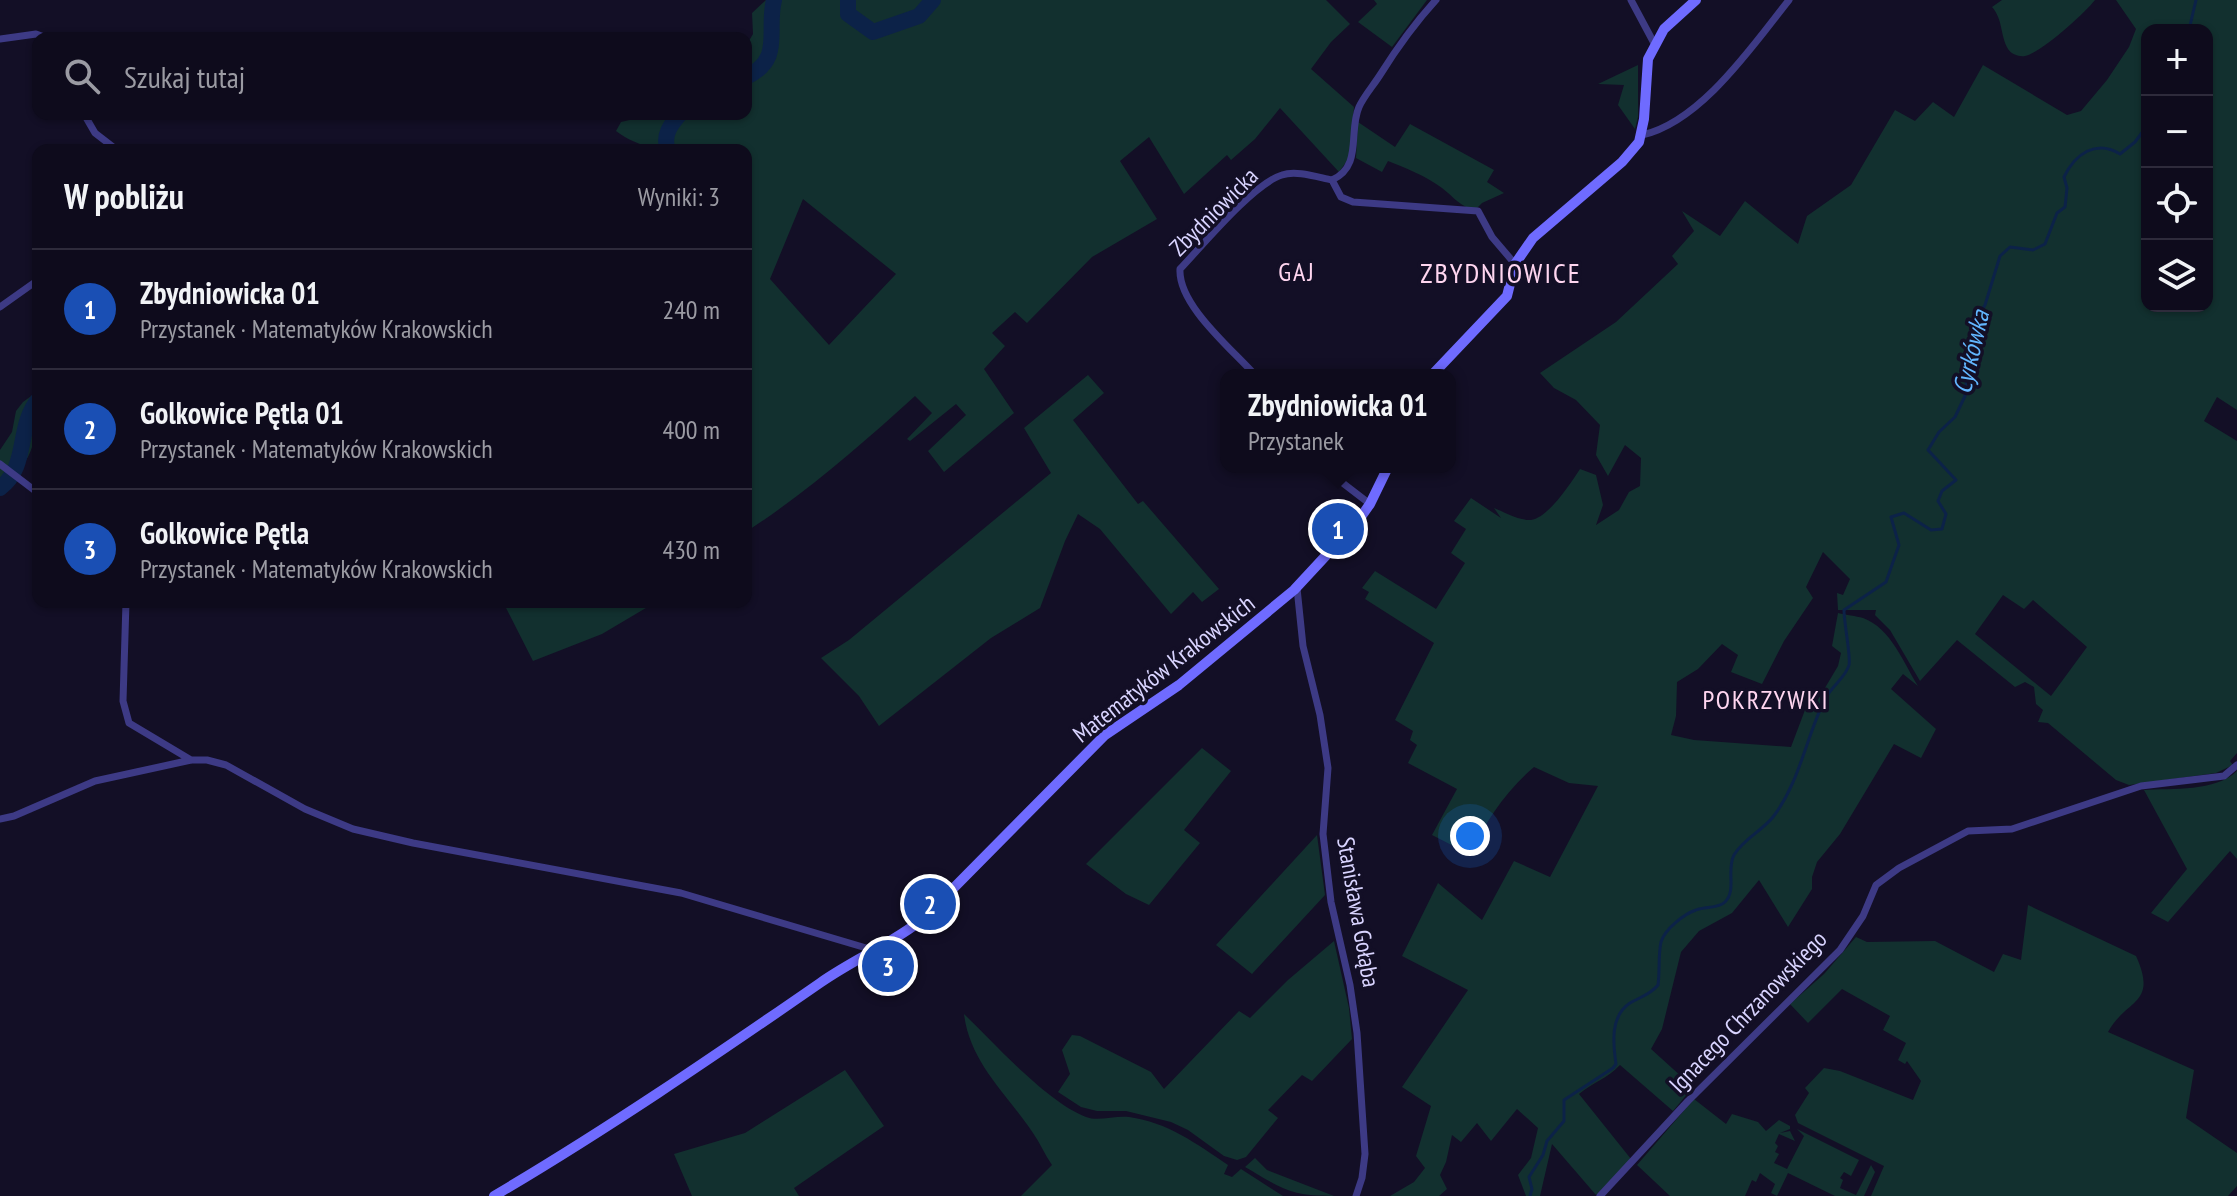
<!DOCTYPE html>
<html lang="pl">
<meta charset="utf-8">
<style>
body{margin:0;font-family:"PT Sans Narrow",sans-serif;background:#171425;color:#f1f3f6}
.controls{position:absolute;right:24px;top:24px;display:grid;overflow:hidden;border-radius:16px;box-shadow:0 2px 6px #0004}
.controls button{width:72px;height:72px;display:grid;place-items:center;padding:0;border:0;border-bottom:2px solid #2e2b3b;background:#0e0b1c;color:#f1f3f6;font:40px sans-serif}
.you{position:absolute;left:1470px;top:836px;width:28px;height:28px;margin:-20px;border:6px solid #fff;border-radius:50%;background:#1a73e8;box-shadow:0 0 0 12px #1a73e833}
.badge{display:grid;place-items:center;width:52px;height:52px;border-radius:50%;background:#00e5ff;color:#fff;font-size:26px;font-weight:700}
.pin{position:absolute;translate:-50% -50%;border:4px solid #fff;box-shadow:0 2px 8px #0006}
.popup{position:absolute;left:1220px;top:369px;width:236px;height:104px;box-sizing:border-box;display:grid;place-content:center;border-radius:16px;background:#0e0b1c;filter:drop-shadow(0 2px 6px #0005);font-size:26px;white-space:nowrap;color:#9b9ba3}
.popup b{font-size:30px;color:#f1f3f6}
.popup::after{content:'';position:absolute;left:50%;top:100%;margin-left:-16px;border:16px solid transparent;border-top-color:#0e0b1c}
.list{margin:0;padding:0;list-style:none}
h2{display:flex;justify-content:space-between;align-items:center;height:104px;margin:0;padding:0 32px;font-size:34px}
h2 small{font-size:26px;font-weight:400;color:#9b9ba3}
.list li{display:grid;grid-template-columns:52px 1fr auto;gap:24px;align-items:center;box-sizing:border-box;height:120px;padding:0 32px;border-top:2px solid #2e2b3b}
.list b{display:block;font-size:30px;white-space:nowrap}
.list p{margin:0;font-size:26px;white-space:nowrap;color:#9b9ba3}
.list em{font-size:26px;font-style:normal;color:#9b9ba3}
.icon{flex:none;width:44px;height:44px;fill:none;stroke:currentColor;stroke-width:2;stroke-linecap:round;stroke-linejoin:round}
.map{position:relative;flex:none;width:2237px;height:1196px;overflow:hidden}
.search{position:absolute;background:#0e0b1c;box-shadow:0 2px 6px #0004;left:32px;top:32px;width:720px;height:88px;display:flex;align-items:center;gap:20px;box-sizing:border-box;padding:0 28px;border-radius:16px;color:#9b9ba3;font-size:30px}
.panel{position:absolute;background:#0e0b1c;box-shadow:0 2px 6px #0004;left:32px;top:144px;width:720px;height:464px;border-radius:16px}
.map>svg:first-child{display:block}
.green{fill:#12302f;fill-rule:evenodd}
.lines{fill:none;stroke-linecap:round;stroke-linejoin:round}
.stream{stroke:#0c2248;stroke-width:3}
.river{stroke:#0c2248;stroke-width:16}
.street{stroke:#3d3a85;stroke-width:7}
.secondary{stroke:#6f6bff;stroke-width:10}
.labels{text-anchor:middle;stroke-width:7;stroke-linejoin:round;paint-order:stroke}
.street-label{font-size:24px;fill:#d9d4ff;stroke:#130f26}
.neighbourhood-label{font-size:26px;letter-spacing:2px;fill:#ffd6f0;stroke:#130f26}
.water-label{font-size:26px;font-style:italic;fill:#62b6ff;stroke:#130f26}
.quarter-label{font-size:28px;letter-spacing:2px;fill:#ffd6f0;stroke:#130f26}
</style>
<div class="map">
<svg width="2237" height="1196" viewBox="0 0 2237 1196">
<rect width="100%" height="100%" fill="#130f26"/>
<path class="green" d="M766 0H1326L1350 24 1331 42 1311 69 1354 107 1349 158 1339 172 1280 108 1255 139 1231 160 1227 155 1184 194 1149 137 1120 161 1157 219 1092 257 1027 323 1015 312 992 333 1005 346 984 369 1014 413 944 472 928 451 966 415 956 404 910 441 907 439 932 413 915 396C861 445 807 492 746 532V150C703 150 652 159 616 131L621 122 655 114H746V46L753 34 752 13ZM803 199 896 274 829 345 770 279Z
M1374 0H1427L1392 47 1358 22 1377 4Z
M2002 0H2095C2085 13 2041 53 2025 56 2019 57 2011 54 2008 49 2000 35 2003 19 1992 7Z
M2116 0H2237V410L2217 397 2204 421 2237 441V753L2230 761 2233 765 2216 773 2129 785 2116 780 2048 723 2038 722 2043 710 2036 704 2034 687 2025 682 2015 687 1957 640 1920 681 1890 630 1875 615 1876 610H1838L1837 593 1843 595 1850 579 1823 552 1806 587 1813 598 1784 641 1762 684 1731 672 1738 655 1722 644 1698 669 1677 682 1676 716 1671 735 1694 740 1791 747 1808 702 1816 703 1838 666 1841 653 1832 646 1838 613C1846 615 1856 616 1863 618 1891 628 1904 664 1918 686L1903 674 1891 689 1936 729 1921 758 1894 744 1840 834 1817 862 1812 877V889L1788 927 1759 880 1732 913 1699 931 1681 952 1662 1029 1651 1049 1693 1087 1673 1111 1620 1065C1607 1079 1593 1082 1579 1094L1631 1159 1596 1195 1552 1144 1540 1196H1526L1518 1175 1531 1158 1538 1128 1517 1109 1491 1141 1477 1123 1461 1142 1452 1135 1446 1162 1440 1175 1447 1189 1439 1196H1390L1414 1182 1425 1168 1416 1156 1431 1106 1402 1087 1468 990 1402 956 1438 883 1482 920 1514 861 1550 877 1598 786 1569 783 1534 767C1506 791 1485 821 1471 855L1432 835 1457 789 1408 763 1417 745 1410 740 1413 731 1395 720 1434 643 1365 599 1369 592 1362 588 1375 571 1436 609 1465 563 1451 553 1466 529 1454 521 1471 498 1501 518 1494 508C1504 512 1520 521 1531 520 1548 518 1571 483 1580 469L1596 475 1603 505 1596 525 1619 510 1629 492 1640 486 1641 458 1625 445 1608 476 1596 455 1600 425 1576 400 1554 388 1540 373 1616 322 1678 264 1672 256 1694 231 1682 211 1720 236 1745 201 1798 244 1807 216 1851 185 1895 110 1915 121 1933 102 1954 117 1983 65 2067 115 2081 111 2107 80 2129 47 2136 29ZM2147 30H2207V306H2147ZM2003 595 2024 609 2033 600 2087 647 2051 696 1975 634Z
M1638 65V117L1635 129 1618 105 1624 85 1598 84Z
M1358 122 1395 147 1410 124 1494 170 1487 182 1504 193 1482 203 1475 210C1460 207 1454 197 1442 188 1426 176 1406 168 1388 161L1382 172 1356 158Z
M1088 375 1104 393 1073 420 1138 504 1143 501 1219 589 1202 602 1193 592 1171 614 1100 529 1078 514 1065 541 1040 608 991 638 879 726 859 696 821 658 849 640 1051 473 1024 428Z
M38 391C38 429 37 465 0 485V450L12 432 16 411 23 402Z
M503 602H598L597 608 609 602H656L602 634 533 661Z
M1202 748 1231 771 1184 830 1200 843 1149 905 1126 894 1086 864Z
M2237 771V859L2230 851 2168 922 2151 913 2187 869 2144 790C2173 788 2215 792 2237 771Z
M1317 835 1325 895 1252 974 1216 945Z
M2028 905 2136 956C2158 1005 2127 998 2108 1032L2194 1070 2186 1118 2237 1153V1186L2228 1196H1871L1884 1166 1798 1123 1795 1115 1809 1093 1805 1088 1824 1068 1840 1071 1913 1100 1921 1081 1907 1061 1905 1064 1898 1060 1906 1043 1883 1030 1890 1016 1842 989 1808 1023 1790 1004 1824 974 1856 937 1867 942 1935 941 1994 972 2003 954 2021 960Z
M1334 941 1349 1008 1352 1039 1312 1081 1302 1075 1268 1110 1278 1118 1246 1157 1237 1160 1224 1156 1188 1130 1171 1122 1126 1111H1097L1081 1107 1058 1092 1070 1074 1062 1050 1072 1035 1080 1036 1151 1072 1164 1089 1239 1011 1250 1018 1288 980Z
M964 1014C995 1044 1047 1102 1086 1117 1098 1122 1116 1115 1129 1117 1167 1122 1197 1144 1228 1165L1224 1174 1232 1177 1241 1169 1283 1196H1021L1052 1165C1045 1155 1040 1143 1033 1133 1007 1094 970 1063 964 1014Z
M845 1070 884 1126 794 1188 799 1196H692L674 1154 745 1133Z
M1694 1099 1726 1124 1732 1114 1758 1122 1766 1131 1779 1120 1790 1126V1129L1780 1133 1790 1131 1795 1141 1779 1134 1775 1143 1778 1146 1775 1152 1779 1154 1774 1163 1787 1169 1804 1136 1797 1129 1859 1160 1851 1176 1844 1172 1840 1178 1843 1180 1840 1188 1856 1195 1871 1165 1875 1172 1864 1196H1835L1788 1173 1777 1196 1771 1193 1775 1184 1760 1173 1756 1182 1752 1180 1745 1196H1670L1637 1165Z
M1255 1158 1267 1170 1334 1196C1289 1196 1283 1189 1245 1167Z"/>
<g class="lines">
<path class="stream" d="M2189 30 2196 0
M1530 1196 1532 1189 1529 1177 1543 1155 1547 1141 1564 1121V1100L1613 1068 1616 1064C1613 1043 1610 1016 1630 1003 1640 997 1650 995 1658 985 1660 971 1658 955 1661 942 1665 929 1684 914 1696 910 1705 906 1718 909 1725 902 1737 890 1726 870 1734 855 1743 839 1762 831 1773 817 1800 782 1806 737 1825 699 1831 687 1846 677 1849 665 1851 656 1844 624 1844 610L1886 582 1899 545 1891 517 1904 513 1931 530 1942 529 1946 514 1938 501 1942 491 1956 480 1928 450 1939 432 1955 417 1965 396 1971 330 1985 305 2000 256 2010 247 2033 250 2045 244 2057 213 2065 207 2067 188 2064 177C2075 154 2096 139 2120 154L2135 142 2147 126"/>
<path class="river" d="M848 0V14L873 32 919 16 933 0
M746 77C784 59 766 32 774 0
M668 150C662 136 671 124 680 114
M0 488C29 467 16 427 38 400"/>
<path class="street" d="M1631 0 1655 45
M0 39 36 34 47 38
M84 114 95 133 117 150
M1642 135C1701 122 1753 45 1789 0
M1332 180 1341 197 1353 202 1478 211 1492 237 1515 264
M0 307 38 280
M1255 375C1232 349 1178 305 1180 269 1202 246 1253 184 1282 175 1296 170 1317 177 1332 180 1363 166 1348 132 1359 107 1364 96 1373 86 1380 75 1397 48 1414 24 1436 0
M0 464 38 493
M1330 467 1344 484 1370 504
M1297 588 1303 646 1320 715 1328 768 1323 834 1331 902 1350 985 1357 1033 1365 1154 1362 1178 1356 1196
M126 602 123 701 129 723 191 760
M0 819 14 816 95 781 191 760H207L226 765 305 809 353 829 413 843 681 893 873 950
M1600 1196 1688 1101 1840 950 1863 916 1876 885 1899 868 1968 831 2012 829 2141 786 2224 776 2237 765"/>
<path class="secondary" d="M1432 375 1507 296 1515 264 1533 238 1622 162 1639 142 1644 119 1648 59 1664 29 1696 0
M494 1196C606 1130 713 1057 820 983 854 959 892 944 924 918L1105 735 1179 685 1294 590 1358 521 1370 504 1388 467"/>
</g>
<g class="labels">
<g class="street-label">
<text transform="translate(1214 212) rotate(-45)" y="8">Zbydniowicka</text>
<text transform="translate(1164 669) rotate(-38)" y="8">Matematyków Krakowskich</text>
<text transform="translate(1358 912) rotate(80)" y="8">Stanisława Gołąba</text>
<text transform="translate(1748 1012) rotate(-46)" y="8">Ignacego Chrzanowskiego</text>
</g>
<g class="neighbourhood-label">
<text x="1297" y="281">GAJ</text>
<text x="1766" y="709">POKRZYWKI</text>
</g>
<g class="water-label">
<text transform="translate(1971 352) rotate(-77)" y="9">Cyrkówka</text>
</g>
<g class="quarter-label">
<text x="1501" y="283">ZBYDNIOWICE</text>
</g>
</g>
</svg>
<div class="controls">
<button>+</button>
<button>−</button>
<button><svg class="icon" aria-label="locate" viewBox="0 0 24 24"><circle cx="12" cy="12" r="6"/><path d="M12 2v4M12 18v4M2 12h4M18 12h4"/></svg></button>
<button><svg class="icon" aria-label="layers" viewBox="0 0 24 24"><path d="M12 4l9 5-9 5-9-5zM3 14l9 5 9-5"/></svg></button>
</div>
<div class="you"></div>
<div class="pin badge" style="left:1338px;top:529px;background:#1a4fb4">1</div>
<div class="popup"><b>Zbydniowicka 01</b>Przystanek</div>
<div class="pin badge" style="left:930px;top:904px;background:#1a4fb4">2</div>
<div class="pin badge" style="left:888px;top:966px;background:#1a4fb4">3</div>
<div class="search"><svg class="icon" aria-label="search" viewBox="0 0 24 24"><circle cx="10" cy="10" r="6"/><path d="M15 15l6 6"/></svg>Szukaj tutaj</div>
<section class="panel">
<h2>W pobliżu<small>Wyniki: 3</small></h2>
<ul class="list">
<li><span class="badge" style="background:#1a4fb4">1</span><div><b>Zbydniowicka 01</b><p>Przystanek · Matematyków Krakowskich</p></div><em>240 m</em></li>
<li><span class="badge" style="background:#1a4fb4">2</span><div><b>Golkowice Pętla 01</b><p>Przystanek · Matematyków Krakowskich</p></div><em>400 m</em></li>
<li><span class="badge" style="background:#1a4fb4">3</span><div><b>Golkowice Pętla</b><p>Przystanek · Matematyków Krakowskich</p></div><em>430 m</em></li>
</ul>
</section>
</div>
